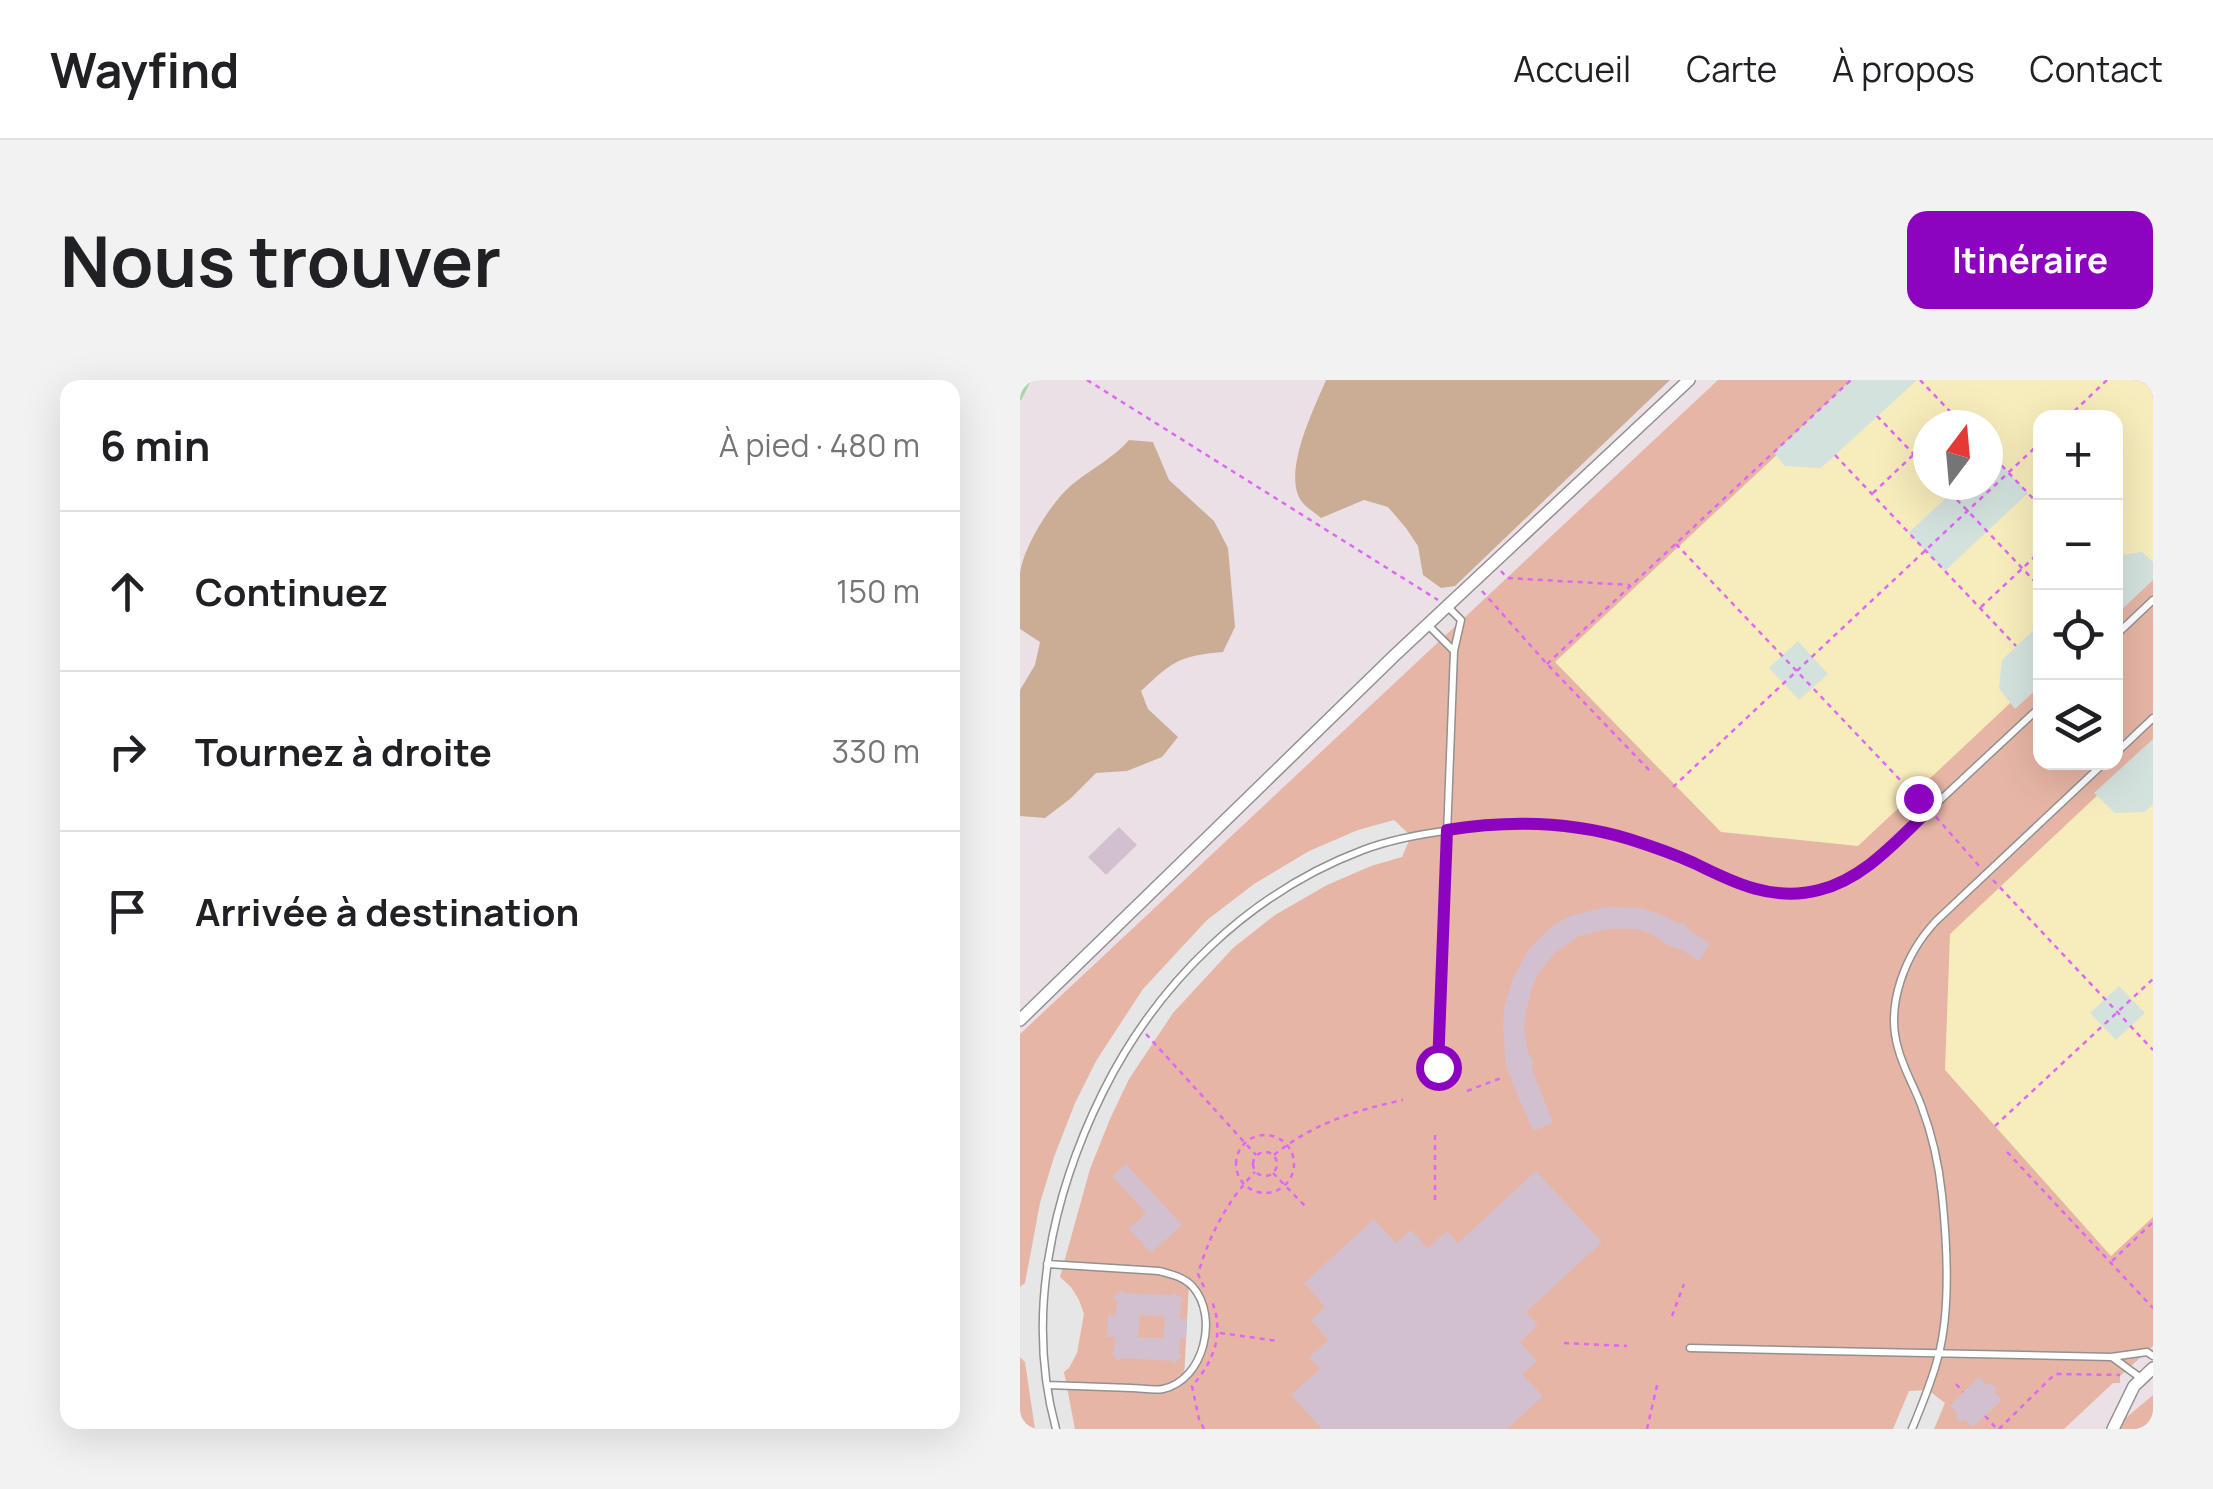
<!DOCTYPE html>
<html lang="fr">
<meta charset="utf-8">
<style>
body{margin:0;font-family:Manrope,sans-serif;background:#f2f2f2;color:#202124}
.controls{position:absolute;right:30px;top:30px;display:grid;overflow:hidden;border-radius:20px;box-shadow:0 10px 40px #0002}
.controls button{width:90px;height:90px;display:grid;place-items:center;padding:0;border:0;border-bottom:2px solid #e0e0e0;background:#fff;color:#202124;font:50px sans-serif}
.compass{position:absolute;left:893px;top:30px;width:90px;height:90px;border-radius:50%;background:#fff;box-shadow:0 10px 40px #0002;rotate:16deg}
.stop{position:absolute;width:30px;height:30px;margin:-22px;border:8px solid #8d04c0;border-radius:50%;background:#fff}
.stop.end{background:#8d04c0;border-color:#fff;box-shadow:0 2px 10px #0008}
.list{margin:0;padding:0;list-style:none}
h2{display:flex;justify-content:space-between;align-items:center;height:130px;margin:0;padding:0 40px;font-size:42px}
h2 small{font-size:32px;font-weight:400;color:#757577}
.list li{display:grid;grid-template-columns:65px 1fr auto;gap:30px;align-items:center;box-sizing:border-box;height:160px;padding:0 40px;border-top:2px solid #e0e0e0}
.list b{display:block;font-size:38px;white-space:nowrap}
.list em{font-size:32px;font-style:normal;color:#757577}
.icon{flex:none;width:55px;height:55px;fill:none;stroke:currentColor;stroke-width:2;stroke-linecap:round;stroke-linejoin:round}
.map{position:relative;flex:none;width:1133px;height:1049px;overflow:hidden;border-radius:20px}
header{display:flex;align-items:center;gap:60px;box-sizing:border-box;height:140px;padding:0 50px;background:#fff;border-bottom:2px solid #e0e0e0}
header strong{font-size:48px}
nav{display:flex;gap:55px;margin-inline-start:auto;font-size:35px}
.intro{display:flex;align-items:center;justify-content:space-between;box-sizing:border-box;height:240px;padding:0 60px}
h1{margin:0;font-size:70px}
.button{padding:25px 45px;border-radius:20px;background:#8d04c0;color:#fff;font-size:35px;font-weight:700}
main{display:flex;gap:60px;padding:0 60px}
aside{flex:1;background:#fff;border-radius:20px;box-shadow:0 10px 40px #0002}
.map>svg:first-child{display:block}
.grass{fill:#e6b5a5;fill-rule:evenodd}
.forest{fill:#cbac95}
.park{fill:#f7ecbb;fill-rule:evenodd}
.parking{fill:#e6e6e6}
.plaza{fill:#d4e2de}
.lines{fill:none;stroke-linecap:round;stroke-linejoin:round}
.stream{stroke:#a3daa0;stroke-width:4}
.building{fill:#d2c0cf;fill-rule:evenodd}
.lane-casing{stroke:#919191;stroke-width:9}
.street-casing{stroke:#919191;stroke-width:14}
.path{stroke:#de67f6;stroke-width:2.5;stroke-dasharray:5 5;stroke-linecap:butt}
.lane{stroke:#fff;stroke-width:6}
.street{stroke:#fff;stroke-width:11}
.route{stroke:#8d04c0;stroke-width:12}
</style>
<header>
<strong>Wayfind</strong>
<nav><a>Accueil</a><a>Carte</a><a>À propos</a><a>Contact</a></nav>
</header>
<div class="intro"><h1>Nous trouver</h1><a class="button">Itinéraire</a></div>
<main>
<aside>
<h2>6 min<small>À pied · 480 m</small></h2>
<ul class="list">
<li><svg class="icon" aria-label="ahead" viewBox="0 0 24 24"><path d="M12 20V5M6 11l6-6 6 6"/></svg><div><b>Continuez</b></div><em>150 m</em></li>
<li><svg class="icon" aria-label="right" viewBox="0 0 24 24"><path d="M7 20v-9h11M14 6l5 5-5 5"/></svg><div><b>Tournez à droite</b></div><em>330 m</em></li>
<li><svg class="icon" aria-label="arrive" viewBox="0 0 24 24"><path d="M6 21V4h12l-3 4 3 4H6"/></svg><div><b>Arrivée à destination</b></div></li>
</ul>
</aside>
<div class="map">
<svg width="1133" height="1049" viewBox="0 0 1133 1049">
<rect width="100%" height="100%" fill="#ece0e7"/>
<path class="grass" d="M698 0H1133V966L1100 996V1003H1093L1044 1049H0V654ZM1021 38H1096V382H1021ZM908 45H968V105H908Z
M1133 1015V1049H1101V1042Z"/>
<path class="forest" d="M306 0H650L435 206 421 208 403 195 398 166 386 148 368 127 344 120 301 138C295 133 287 128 282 122 261 94 294 29 306 0Z
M109 60 133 62 149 100 194 141 208 168 215 247 203 272C159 276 153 281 121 311L128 329 158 357 142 377 107 391 76 393 50 419 25 438 0 436V310L15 285 20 262 0 249C0 231 0 213 0 195 2 168 33 119 54 103 73 88 93 78 109 60Z"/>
<path class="park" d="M837 0H1133V191L1096 225V38H1021L1020 295 838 466 701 452 535 282ZM908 45H968V105H908Z
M1133 363V837L1091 876 925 690 930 554Z"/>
<path class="parking" d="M374 440 391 456 382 477 351 486 307 505 255 535 213 568 153 633 109 699 90 739 70 789 40 897 51 907 59 920 64 934 57 973 49 988 44 992 55 1049H15L5 982 0 977V907L5 903 20 823 34 777 55 723 76 681 123 609 187 540 234 504 289 471 338 450Z
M169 904 184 931 182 970 164 998Z
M908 1010 925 1023 914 1049H873L889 1011Z"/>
<path class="plaza" d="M831 0H897L801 88 765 86 754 73Z
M972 75 1008 113 925 191 888 153 940 105H968V78Z
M1122 172 1133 182V200L1096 235V176Z
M1020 244V306L995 329 979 308 982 280Z
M778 261 808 294 779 320 749 288Z
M1133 359V424L1125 432 1095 433 1074 413Z
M1099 606 1125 633 1096 660 1070 633Z"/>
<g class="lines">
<path class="stream" d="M0 18 9 0"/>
</g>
<path class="building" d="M99 447 117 465 86 495 68 477Z
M586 527 622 528 642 535 655 542 665 544 669 550 690 563 679 581 660 569 649 566 633 555 618 549H589L559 556 535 573 518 594 512 608 506 632 504 647 508 673 513 680 512 689 533 743 513 751 486 687 483 646 484 629 492 600 508 570 532 546 550 536Z
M106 784 162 845 131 873 109 849 126 833 92 796Z
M516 791 582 862 506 932 518 945 500 962 517 981 502 994 523 1016 487 1049H302L271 1015 300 989 289 977 308 960 291 940 305 927 284 903 354 839 376 863 391 850 408 868 427 851 438 863Z
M101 910 104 913 152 915 155 913 164 920 161 923 160 939H167L166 958H160L159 974 162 976 154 984 152 981 102 978 98 981 91 973 94 971 95 957H87L88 935H96L97 921 93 918ZM120 935 145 937 143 958 118 957Z
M959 997 967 1005 972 1004 976 1008 974 1012 982 1020 953 1047 945 1040 940 1042 936 1038 937 1033 930 1025Z"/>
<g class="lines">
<g class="lane-casing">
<path id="lane" d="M408 245 433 270
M1096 255 1133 220
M1096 373 1133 338
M418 692 434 271 441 240 427 226
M670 968 1091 977 1127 972 1133 976
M1092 977 1122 999
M27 1005C55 1006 83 1007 112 1008 121 1008 134 1011 143 1009 184 1000 199 937 173 907 164 897 151 894 139 891L27 884
M36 1049C5 936 32 815 83 712 137 603 229 513 343 470 372 459 401 454 431 450 476 442 522 440 567 449 602 456 635 467 668 481 687 488 703 500 723 506 771 523 818 510 857 479L1021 326
M892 1049C902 1025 912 1001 918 977 931 930 927 863 922 815 919 785 912 754 901 725 894 706 883 688 878 668 865 624 886 573 916 541L1085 382"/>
</g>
<g class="street-casing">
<path id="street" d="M0 640 375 275 669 0
M1093 1049 1114 1006 1133 988"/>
</g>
<path class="path" d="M67 0 418 220
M900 0 943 45
M857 36 908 89
M1047 38 1087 0
M926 45 935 36
M968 71 1021 127
M815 75 996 266
M923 105 1021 208
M853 113 908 61
M656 164 903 424
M481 191 487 198 610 205
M462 211 527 284 632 393
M961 227 1021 171
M527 284 831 0
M653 407 1021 62
M916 437 960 487
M973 500 1133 670
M126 654 236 775
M447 711 481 698
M975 746 1133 599
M216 784a29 29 0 1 1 58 0a29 29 0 1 1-58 0Z
M233 784a12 12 0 1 1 24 0a12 12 0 1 1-24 0Z
M987 772 1133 928
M254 775C292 744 336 730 383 720
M253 793 287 828
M415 820V753
M1092 881 1133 842
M184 907 178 894C189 856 207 821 235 792
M652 936 664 904
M200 953 258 961
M544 963 607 966
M936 1004 943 1012
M965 1036 977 1049
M184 1049 179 1039 172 1006C195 980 205 952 191 919
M627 1049 638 1001
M979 1049 1035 994 1100 995"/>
<use href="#lane" class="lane"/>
<use href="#street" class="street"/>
</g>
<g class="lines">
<path class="route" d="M418 687 427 450C489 440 549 441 609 459 631 466 654 474 674 483 714 503 753 522 799 510 844 499 876 461 909 430L898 418"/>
</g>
</svg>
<div class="controls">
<button>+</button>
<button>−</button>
<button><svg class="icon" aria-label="locate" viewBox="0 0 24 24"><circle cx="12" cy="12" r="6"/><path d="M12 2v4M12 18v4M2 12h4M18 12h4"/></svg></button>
<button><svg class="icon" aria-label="layers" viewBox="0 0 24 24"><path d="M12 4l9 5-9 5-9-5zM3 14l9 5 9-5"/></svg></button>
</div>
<svg class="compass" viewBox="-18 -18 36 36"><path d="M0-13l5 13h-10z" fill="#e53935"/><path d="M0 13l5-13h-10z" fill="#757577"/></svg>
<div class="stop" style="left:418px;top:687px"></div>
<div class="stop end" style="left:898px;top:418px"></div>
</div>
</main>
